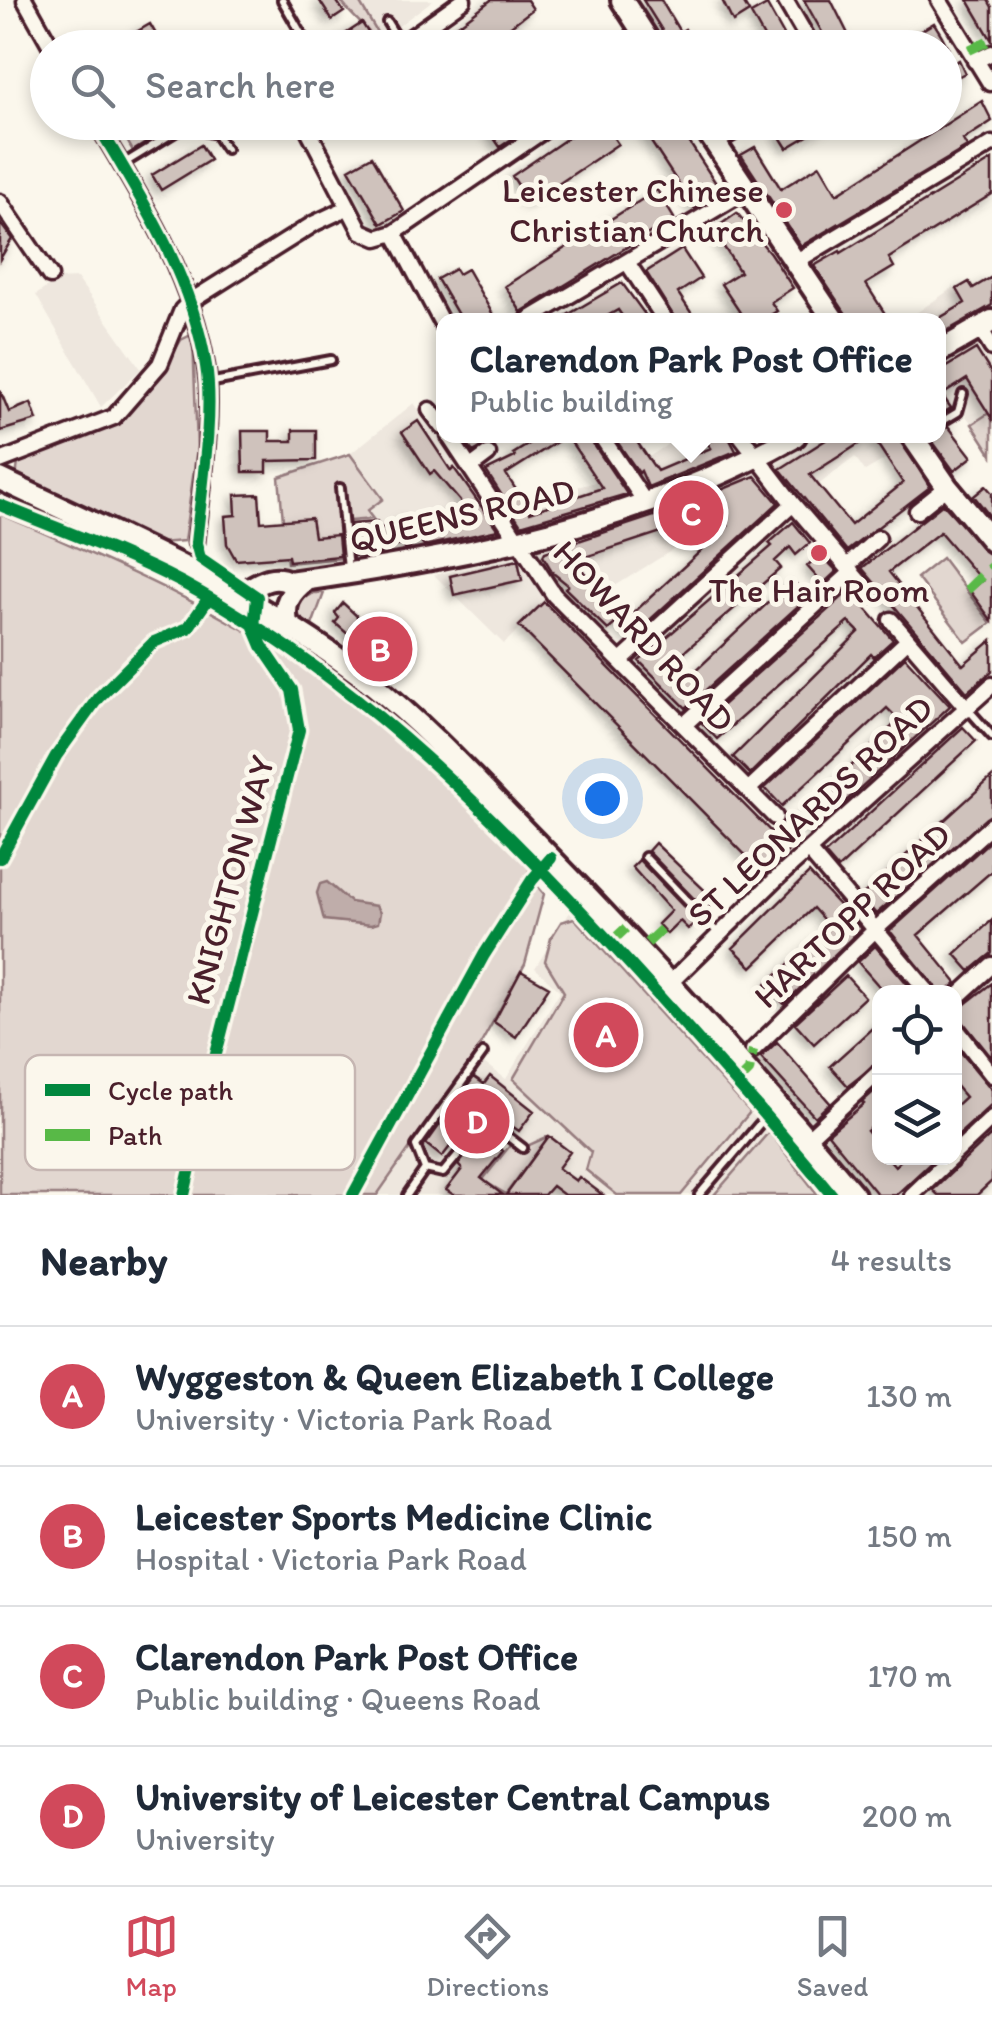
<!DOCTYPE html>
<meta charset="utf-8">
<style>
body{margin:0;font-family:Itim,sans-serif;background:#f6f6f7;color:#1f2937}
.controls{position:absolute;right:30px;bottom:30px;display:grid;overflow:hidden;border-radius:20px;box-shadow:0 5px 15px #0003}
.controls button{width:90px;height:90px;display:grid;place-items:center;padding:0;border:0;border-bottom:2px solid #e0e1e3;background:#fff;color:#1f2937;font:50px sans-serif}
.you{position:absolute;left:602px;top:798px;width:35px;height:35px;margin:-25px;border:8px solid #fff;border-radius:50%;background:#1a73e8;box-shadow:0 0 0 15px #1a73e833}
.badge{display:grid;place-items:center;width:65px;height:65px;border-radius:50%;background:#d1495b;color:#fff;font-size:32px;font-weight:700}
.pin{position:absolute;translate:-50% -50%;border:5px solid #fff;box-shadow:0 2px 10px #0006}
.popup{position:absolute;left:436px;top:313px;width:510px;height:130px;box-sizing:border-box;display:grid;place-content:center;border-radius:20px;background:#fff;filter:drop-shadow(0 2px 8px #0005);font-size:32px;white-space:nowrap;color:#747a83}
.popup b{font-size:38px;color:#1f2937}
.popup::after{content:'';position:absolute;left:50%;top:100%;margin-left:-20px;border:20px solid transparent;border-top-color:#fff}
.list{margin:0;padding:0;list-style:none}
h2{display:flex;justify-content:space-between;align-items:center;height:130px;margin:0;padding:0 40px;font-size:42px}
h2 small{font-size:32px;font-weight:400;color:#747a83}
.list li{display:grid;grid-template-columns:65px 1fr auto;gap:30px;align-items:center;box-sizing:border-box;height:140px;padding:0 40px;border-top:2px solid #e0e1e3}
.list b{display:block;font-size:38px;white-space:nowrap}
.list p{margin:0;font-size:32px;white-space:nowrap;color:#747a83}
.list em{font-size:32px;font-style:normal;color:#747a83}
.icon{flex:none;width:55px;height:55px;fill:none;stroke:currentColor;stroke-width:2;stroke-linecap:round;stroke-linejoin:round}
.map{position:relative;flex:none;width:992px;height:1195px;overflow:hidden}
.search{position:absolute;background:#fff;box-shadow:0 5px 15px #0003;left:30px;right:30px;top:30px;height:110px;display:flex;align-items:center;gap:25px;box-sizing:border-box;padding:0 35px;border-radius:55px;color:#747a83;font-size:38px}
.sheet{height:690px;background:#fff}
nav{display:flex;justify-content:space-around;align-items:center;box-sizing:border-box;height:140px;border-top:2px solid #e0e1e3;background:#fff;font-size:28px;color:#747a83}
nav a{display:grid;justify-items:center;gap:5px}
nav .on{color:#d1495b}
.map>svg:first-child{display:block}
.built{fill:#eee7de}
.green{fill:#e2d7d0;stroke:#967b7e;stroke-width:2.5}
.water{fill:#bfadaa;stroke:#907477;stroke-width:2.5}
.building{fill:#cfc2bc;stroke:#4a1f2b;stroke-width:2.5;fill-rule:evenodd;filter:url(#shadow)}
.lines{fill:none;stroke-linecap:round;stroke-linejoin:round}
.lane-casing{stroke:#4a1f2b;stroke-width:14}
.street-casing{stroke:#4a1f2b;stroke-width:21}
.secondary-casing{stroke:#4a1f2b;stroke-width:28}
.lane{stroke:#fbf7ec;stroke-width:6}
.street{stroke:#fbf7ec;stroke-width:14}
.secondary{stroke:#fbf7ec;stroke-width:20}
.quiet{stroke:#58b947;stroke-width:10;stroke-dasharray:20 10;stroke-linecap:butt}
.cycleway-casing{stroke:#fbf7ec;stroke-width:19}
.cycleway{stroke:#00873e;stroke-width:12}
.poi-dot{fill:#d1495b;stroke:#fbf7ec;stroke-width:4}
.labels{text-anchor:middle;stroke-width:10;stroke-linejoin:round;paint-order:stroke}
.poi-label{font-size:35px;fill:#4a1f2b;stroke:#fbf7ec;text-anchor:end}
.street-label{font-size:35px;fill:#4a1f2b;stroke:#fbf7ec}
.key{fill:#fbf7ec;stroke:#c6b6b2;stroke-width:2.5}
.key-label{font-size:28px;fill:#4a1f2b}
</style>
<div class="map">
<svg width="992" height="1195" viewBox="0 0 992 1195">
<defs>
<filter id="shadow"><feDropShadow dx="-4.5" dy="4.5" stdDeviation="5" flood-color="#0004"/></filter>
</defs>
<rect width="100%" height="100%" fill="#fbf7ec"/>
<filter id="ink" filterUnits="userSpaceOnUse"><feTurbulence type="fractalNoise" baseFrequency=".01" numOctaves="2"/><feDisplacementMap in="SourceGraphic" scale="20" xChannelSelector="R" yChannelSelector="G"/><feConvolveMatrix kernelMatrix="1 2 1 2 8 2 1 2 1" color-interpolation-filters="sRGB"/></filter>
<g filter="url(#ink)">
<path class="built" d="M358 0H433L381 39Z
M77 278 141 369 101 407 36 295 58 279Z
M954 287 992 348V410L972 424 963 412 939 427 938 320H906Z
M414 403 505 531 351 561 346 521 372 519 367 511 383 498 350 454Z
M680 436H685L697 454 741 436H925L865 471 855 457 734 549 715 529 674 549 615 586 598 565 581 568 557 592 520 532 541 525 531 497 589 484 631 469Z
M515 557 546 602 504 644 434 575Z
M570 912 769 1132 818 1195H377L474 1056 506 1079 560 991 535 968Z"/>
<path class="green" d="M340 0H358L381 39 376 41C365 25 350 15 340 0Z
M177 122 133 151 117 123V122Z
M189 336 193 338 197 448 184 541 159 543 16 477 18 463 118 424 165 367 181 340Z
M992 411V455L972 424Z
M350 454 383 499 367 511 373 519 338 522 342 558 287 563 279 477Z
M0 514C139 575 270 629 387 729 438 772 483 822 530 868L527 874 544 894 525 964 474 1056 377 1195H0Z
M942 558 991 623 966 642 917 578Z
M314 593H324L311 628 298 615C296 602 302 598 314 593Z
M574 918 750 1112 681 1195H617L586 1170 591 1152 513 1079 564 992 545 961 551 938 561 922Z
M769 1132 818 1195H714Z
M549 1136 506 1194 487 1183 477 1187 512 1143 523 1148Z"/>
<path class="water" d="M327 882 350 902 376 906 380 913 378 923 371 925 324 920 317 893 320 884Z"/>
<path class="building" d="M319 0H336L344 12 332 20Z
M491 0H527L533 9 482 48H428Z
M643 0H661L680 32 685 29 697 48H673Z
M722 0H742L749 12 733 22Z
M804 0H831L855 48H831Z
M968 0H988L992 7V41Z
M767 5 791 48H770L751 14Z
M362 23 371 37 356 48H324Z
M934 23 942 36 948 48H925L917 33Z
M150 24 164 48H109Z
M959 60 965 73 944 84V68Z
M982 101 992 121 963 140 967 147 801 246 741 155 755 147 781 189 820 165 837 194Z
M501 122H536L500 147 489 131Z
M591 122H603L618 144 530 203 512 176Z
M638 122H676L721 191 695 209Z
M792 122H831L787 148 777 132Z
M201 145 210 160 161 190 152 175Z
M372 156 404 211 381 224 349 169Z
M992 160V194L889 258 894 267 866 284 889 320H850L814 266 840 251 841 253Z
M657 190 674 218 521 312 505 286Z
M737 213 770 253 793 288 771 302 777 311 762 320H745L721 284 740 272 713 230Z
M0 223 12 239 0 259Z
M682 249 701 278 678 293 696 320H676L646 272Z
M455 269 458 274 467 269 496 320H461L437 279Z
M992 277V305L938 336V319L965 303 957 289 969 282 973 288Z
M622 283 649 320H625L618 310 600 320H559Z
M976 349 992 374V419L967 379 942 395 951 408 938 416V372Z
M0 390 9 412 31 403 37 420 0 431Z
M418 421 451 471 454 468 498 530 424 546 420 541 406 550 402 545 380 548V554L354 556 350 524 377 522 378 528 384 527 388 532 406 515 412 523 464 506 434 471 430 474 402 432Z
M948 426 972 457 954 471 930 438Z
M293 430H316V460L267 461V472H243L242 431H270V441H293Z
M461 436H502L473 452Z
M542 436H566L506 474 530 512 602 488 567 436H588L627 494 521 525 486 471 515 457 513 454Z
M613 436H633L657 471 711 448 702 436H728L736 451 648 487 641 471 639 473Z
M832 436H871L810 475 851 525 903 483 872 436H898L930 487 847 551 780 469Z
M755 476 778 503 630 638 616 623 608 630 565 588 568 585 553 573 543 556 545 552 675 509ZM729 525 629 617 573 561 664 531 666 538 683 533 686 539Z
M986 486 992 493V519L974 496Z
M259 494 261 522 311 518 314 537 338 535 340 556 289 561 288 556 236 560 227 544 225 516 236 515 235 495Z
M943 504 992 558V621L970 591 982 581 940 532 889 572 963 665 992 640V671L967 692 862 568Z
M793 522 810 543 796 555 790 547 775 561 781 568 671 663 687 679 792 580 808 597 686 708 639 661 772 546 769 543Z
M820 554 837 571 823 584 807 566Z
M518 560 522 580 454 595 450 576Z
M850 590 893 640 874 657 871 654 750 774 733 757 859 632 849 622 717 739 702 723Z
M544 602 789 850 765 875 519 626Z
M343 603 394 651 384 659 375 651 372 655 335 623 339 618 335 613Z
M905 657 950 706 812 832 798 817 899 720 887 708 782 806 765 788Z
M963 727 976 741 838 869 825 854Z
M992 777V814L876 914 861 896Z
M992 839V871L918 935 957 983 946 992H940L890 931Z
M655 843 716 901 706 911 648 851Z
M639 860 697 921 688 929 680 921 667 934 658 924 671 911 632 867Z
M809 873 861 929 784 1004 766 984 830 927 813 908 752 967 733 948Z
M992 920V953L970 971 955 954Z
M875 946 882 954 914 992H884L858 962Z
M521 971 549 987 516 1037 494 1022Z
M846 976 865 997 814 1044 795 1023Z
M992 983V1058L955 1012Z
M880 1021V1061L848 1086 830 1066Z
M777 1042 830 1103 815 1117 761 1057Z
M954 1044 992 1090V1104L954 1139V1107L965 1097 954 1084Z
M490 1076 534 1111 519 1131 482 1105 442 1157 426 1144 474 1077 484 1084Z
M880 1086V1120L867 1131 880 1147V1158H888L895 1166 903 1158H936L896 1195H878L828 1134 864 1104 862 1102Z
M992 1134V1181L977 1195H938L933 1190Z
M483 1135 503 1151 481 1178 503 1195H454L446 1190 462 1169 458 1165Z
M549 1136 570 1152 558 1168 576 1181 579 1177 603 1195H564L552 1186 544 1195H506Z"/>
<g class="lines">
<g class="lane-casing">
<path id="lane" d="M282 0 305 40 297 48
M387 22 400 43
M567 39 573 48
M181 126 216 134 226 149
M123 164 180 129 183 122
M208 383 331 360
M938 424 958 412 963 394
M340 488 348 569
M967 708 992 736
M645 857 718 933
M425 1169 443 1173 481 1127 494 1126 523 1148
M353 1195 484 955 532 880 547 862
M407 1195 425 1169 416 1146 483 1053
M699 1195 773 1108"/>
</g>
<g class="street-casing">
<path id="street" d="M25 0 52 48
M785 0 813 48
M939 0 990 83 992 82
M396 48 463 0
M975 61 992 53
M96 122C142 199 192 277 206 366 214 414 201 493 196 543
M304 122 361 231 377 238 394 233 443 325
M715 143 750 122
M0 202 50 276
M394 233 556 122
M627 262 665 320
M795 262 992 144
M528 320 746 191
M980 328 992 348
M430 410 443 427
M449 436 554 595 775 817
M601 436 645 502
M741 436 793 504 871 595
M0 461 114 417 160 364 182 310 191 301 315 223 347 208
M472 466 488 454
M917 511 947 487
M847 566 878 538
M891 620 966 707
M621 661 793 504
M685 724 852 572
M749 789 908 640
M808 850 928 992
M671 982 774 881 992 685
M954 1000 992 965
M954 1026 992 1075
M753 1050 877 928 992 825
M807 1139 880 1071
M954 1154 992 1118
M912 1195 951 1158"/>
</g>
<g class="secondary-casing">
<path id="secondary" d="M622 0 653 48
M701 122 834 320
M938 352 992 321
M912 436 947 487 992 541
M0 479C127 540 259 595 371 683 428 728 483 789 534 841 646 955 752 1073 854 1195
M238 595C255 587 270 572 289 582 463 558 641 523 795 436
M288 627C282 605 289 593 306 580"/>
</g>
<use href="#lane" class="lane"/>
<use href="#street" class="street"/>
<use href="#secondary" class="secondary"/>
<path class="quiet" d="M969 50 992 39
M967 590 992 566
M611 942 629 925
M647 943 662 929
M738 1082 749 1071 753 1050"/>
<g class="cycleway-casing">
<path id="cycleway" d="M96 122C142 199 192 277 206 366 214 414 201 493 196 543L200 558 257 597 254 627 262 646 292 690 299 730 216 1054 184 1195
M0 505C60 530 123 552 181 582 359 677 504 825 638 973 704 1046 770 1119 832 1195
M0 858 56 756 98 698 154 642 188 628 208 599
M353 1195 484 955 532 880 551 858"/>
</g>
<use href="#cycleway" class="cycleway"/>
</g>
</g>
<g class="poi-dot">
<circle cx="784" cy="210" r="10"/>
<circle cx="819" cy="553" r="10"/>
</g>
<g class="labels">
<g class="poi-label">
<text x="764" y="202">Leicester Chinese<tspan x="764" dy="40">Christian Church</tspan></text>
<text x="819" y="602" text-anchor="middle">The Hair Room</text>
</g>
<g class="street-label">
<text transform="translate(462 515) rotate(-13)" y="12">QUEENS ROAD</text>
<text transform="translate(644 636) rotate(47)" y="12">HOWARD ROAD</text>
<text transform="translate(810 811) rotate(-43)" y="12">ST LEONARDS ROAD</text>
<text transform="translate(230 880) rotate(-75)" y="12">KNIGHTON WAY</text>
<text transform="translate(852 915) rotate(-43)" y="12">HARTOPP ROAD</text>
</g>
</g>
<rect x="25" y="1055" width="330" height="115" rx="15" class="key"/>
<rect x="45" y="1084" width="45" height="12" fill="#00873e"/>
<rect x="45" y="1129" width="45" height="12" fill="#58b947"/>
<g class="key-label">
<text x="108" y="1100">Cycle path</text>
<text x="108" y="1145">Path</text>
</g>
</svg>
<div class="controls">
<button><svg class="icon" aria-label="locate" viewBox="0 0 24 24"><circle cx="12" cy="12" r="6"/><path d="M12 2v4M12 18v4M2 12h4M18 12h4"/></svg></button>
<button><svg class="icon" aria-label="layers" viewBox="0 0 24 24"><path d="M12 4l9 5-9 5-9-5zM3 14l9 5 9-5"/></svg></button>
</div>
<div class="you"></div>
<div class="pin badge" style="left:606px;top:1035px">A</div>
<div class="pin badge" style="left:380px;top:649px">B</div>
<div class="pin badge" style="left:691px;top:513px">C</div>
<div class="popup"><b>Clarendon Park Post Office</b>Public building</div>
<div class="pin badge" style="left:477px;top:1121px">D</div>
<div class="search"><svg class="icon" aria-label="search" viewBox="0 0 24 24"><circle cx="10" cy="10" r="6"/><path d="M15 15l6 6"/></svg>Search here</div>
</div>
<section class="sheet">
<h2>Nearby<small>4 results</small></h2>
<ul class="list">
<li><span class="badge">A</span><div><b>Wyggeston &amp; Queen Elizabeth I College</b><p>University · Victoria Park Road</p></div><em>130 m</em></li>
<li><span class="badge">B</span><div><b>Leicester Sports Medicine Clinic</b><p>Hospital · Victoria Park Road</p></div><em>150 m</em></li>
<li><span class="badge">C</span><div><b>Clarendon Park Post Office</b><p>Public building · Queens Road</p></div><em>170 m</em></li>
<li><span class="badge">D</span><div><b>University of Leicester Central Campus</b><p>University</p></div><em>200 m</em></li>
</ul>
</section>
<nav>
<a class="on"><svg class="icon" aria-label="map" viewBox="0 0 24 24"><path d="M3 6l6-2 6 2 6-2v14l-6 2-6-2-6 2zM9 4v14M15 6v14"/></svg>Map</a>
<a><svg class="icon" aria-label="directions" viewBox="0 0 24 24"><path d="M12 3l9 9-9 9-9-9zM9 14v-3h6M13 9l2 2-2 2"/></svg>Directions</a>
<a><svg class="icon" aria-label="saved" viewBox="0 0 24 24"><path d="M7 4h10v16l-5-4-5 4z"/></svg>Saved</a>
</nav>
